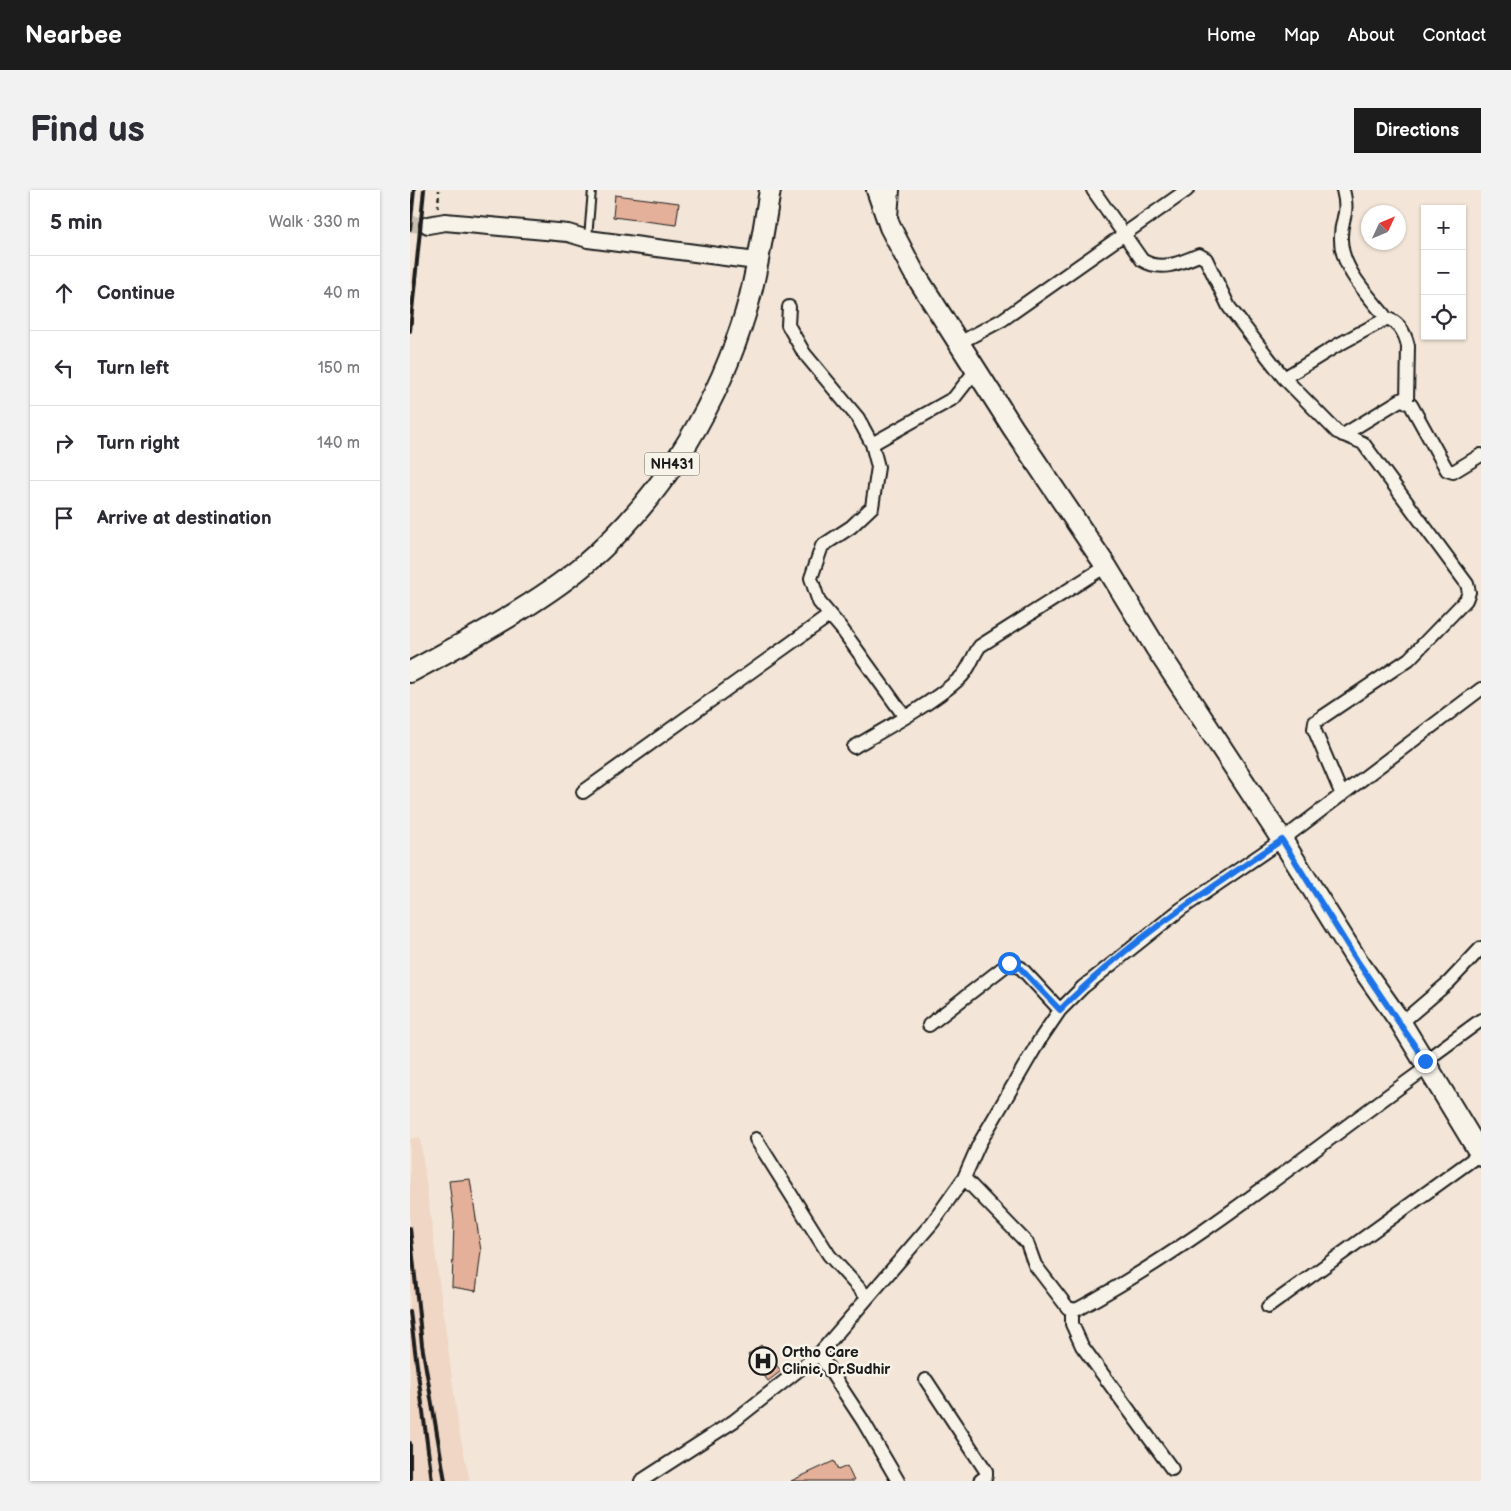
<!DOCTYPE html>
<meta charset="utf-8">
<style>
body{margin:0;font-family:"Balsamiq Sans",sans-serif;background:#f2f2f3;color:#2b2b33}
.controls{position:absolute;right:15px;top:15px;display:grid;overflow:hidden;border-radius:0px;box-shadow:0 1px 4px #0004}
.controls button{width:45px;height:45px;display:grid;place-items:center;padding:0;border:0;border-bottom:1px solid #e1e1e2;background:#fff;color:#2b2b33;font:25px sans-serif}
.compass{position:absolute;left:951px;top:15px;width:45px;height:45px;border-radius:50%;background:#fff;box-shadow:0 1px 4px #0004;rotate:46deg}
.stop{position:absolute;width:15px;height:15px;margin:-11px;border:4px solid #1a73e8;border-radius:50%;background:#fff}
.stop.end{background:#1a73e8;border-color:#fff;box-shadow:0 1px 5px #0008}
.list{margin:0;padding:0;list-style:none}
h2{display:flex;justify-content:space-between;align-items:center;height:65px;margin:0;padding:0 20px;font-size:21px}
h2 small{font-size:16px;font-weight:400;color:#7c7c81}
.list li{display:grid;grid-template-columns:32px 1fr auto;gap:15px;align-items:center;box-sizing:border-box;height:75px;padding:0 20px;border-top:1px solid #e1e1e2}
.list b{display:block;font-size:19px;white-space:nowrap}
.list em{font-size:16px;font-style:normal;color:#7c7c81}
.icon{flex:none;width:28px;height:28px;fill:none;stroke:currentColor;stroke-width:2;stroke-linecap:round;stroke-linejoin:round}
.map{position:relative;flex:none;width:1071px;height:1291px;overflow:hidden;border-radius:0px}
header{display:flex;align-items:center;gap:30px;box-sizing:border-box;height:70px;padding:0 25px;background:#1c1c1c;color:#fff}
header strong{font-size:24px}
nav{display:flex;gap:28px;margin-inline-start:auto;font-size:18px}
.intro{display:flex;align-items:center;justify-content:space-between;box-sizing:border-box;height:120px;padding:0 30px}
h1{margin:0;font-size:35px}
.button{padding:12px 22px;border-radius:0px;background:#1c1c1c;color:#fff;font-size:18px;font-weight:700}
main{display:flex;gap:30px;padding:0 30px}
aside{flex:1;background:#fff;border-radius:0px;box-shadow:0 1px 4px #0004}
.map>svg:first-child{display:block}
.built{fill:#efd6c5}
.building{fill:#e5b099;stroke:#1c1c1c}
.lines{fill:none;stroke-linecap:round;stroke-linejoin:round}
.tertiary-tunnel{stroke:#c8beb2;stroke-width:16;stroke-dasharray:16 8;stroke-linecap:butt}
.service-casing{stroke:#1c1c1c;stroke-width:10}
.minor-casing{stroke:#1c1c1c;stroke-width:16}
.tertiary-casing{stroke:#1c1c1c;stroke-width:20}
.primary-casing{stroke:#1c1c1c;stroke-width:24}
.path{stroke:#1c1c1c;stroke-width:2.5;stroke-dasharray:4 4;stroke-linecap:butt}
.service{stroke:#f7f3e8;stroke-width:6}
.minor{stroke:#f7f3e8;stroke-width:12}
.tertiary{stroke:#f7f3e8;stroke-width:16}
.primary{stroke:#f7f3e8;stroke-width:20}
.rail{stroke:#1c1c1c;stroke-width:4}
.route{stroke:#1a73e8;stroke-width:6}
.labels{text-anchor:middle;stroke-width:5;stroke-linejoin:round;paint-order:stroke}
.shield{fill:#f7f3e8;stroke:#5e5c59;stroke-width:1}
.shield-label{font-size:14px;font-weight:bold;fill:#1c1c1c}
.poi-label{font-size:15px;font-weight:bold;fill:#1c1c1c;stroke:#f7f3e8;text-anchor:start}
</style>
<header>
<strong>Nearbee</strong>
<nav><a>Home</a><a>Map</a><a>About</a><a>Contact</a></nav>
</header>
<div class="intro"><h1>Find us</h1><a class="button">Directions</a></div>
<main>
<aside>
<h2>5 min<small>Walk · 330 m</small></h2>
<ul class="list">
<li><svg class="icon" aria-label="ahead" viewBox="0 0 24 24"><path d="M12 20V5M6 11l6-6 6 6"/></svg><div><b>Continue</b></div><em>40 m</em></li>
<li><svg class="icon" aria-label="left" viewBox="0 0 24 24"><path d="M17 20v-9H6M10 6l-5 5 5 5"/></svg><div><b>Turn left</b></div><em>150 m</em></li>
<li><svg class="icon" aria-label="right" viewBox="0 0 24 24"><path d="M7 20v-9h11M14 6l5 5-5 5"/></svg><div><b>Turn right</b></div><em>140 m</em></li>
<li><svg class="icon" aria-label="arrive" viewBox="0 0 24 24"><path d="M6 21V4h12l-3 4 3 4H6"/></svg><div><b>Arrive at destination</b></div></li>
</ul>
</aside>
<div class="map">
<svg width="1071" height="1291" viewBox="0 0 1071 1291">
<rect width="100%" height="100%" fill="#f3e6d8"/>
<filter id="ink" filterUnits="userSpaceOnUse"><feTurbulence type="fractalNoise" baseFrequency=".02" numOctaves="2"/><feDisplacementMap in="SourceGraphic" scale="10" xChannelSelector="R" yChannelSelector="G"/><feConvolveMatrix kernelMatrix="1 2 1 2 8 2 1 2 1" color-interpolation-filters="sRGB"/></filter>
<g filter="url(#ink)">
<path class="built" d="M10 947 49 1241 60 1291H0V949Z"/>
<path class="building" d="M205 5 269 13 266 35 203 27Z
M60 989 71 1061 66 1101 42 1097 44 1031 39 991Z
M351 1155 371 1181 358 1191 338 1165Z
M424 1271 428 1280 437 1276 444 1291H381Z"/>
<g class="lines">
<path class="tertiary-tunnel" d="M0 34 18 35"/>
<g class="service-casing">
<path id="service" d="M178 48 182 0"/>
</g>
<g class="minor-casing">
<path id="minor" d="M683 0 732 70C751 82 770 73 789 65L796 69 819 117 874 188 927 242 953 253 1057 394 1059 402 1056 410 999 469 905 532 904 539 932 605
M481 27 483 0
M379 117 378 135 394 163 448 228 462 254 468 277 462 317 441 337 412 356 401 388 409 412 431 438 495 527
M975 128C989 131 995 143 998 156L997 211
M551 152 592 130 777 0
M874 188 926 156 974 130V125C957 104 931 78 931 49 930 28 940 27 933 0
M933 245 992 209 1001 215 1037 280 1043 282 1071 265
M462 254 544 208 566 180
M444 557C477 538 521 514 549 489 560 480 562 466 570 456L696 376
M173 602 420 425
M991 833 1039 792 1071 758
M519 835 599 773 611 778 650 820
M1015 871 1071 830
M346 949 419 1065 457 1107
M554 988 617 1053 625 1075 658 1118 666 1120C792 1052 902 959 1019 876
M858 1117 1070 964
M662 1121V1134L672 1156 762 1279
M409 1164 453 1231 488 1291
M516 1190 576 1281V1286L570 1291
M231 1291 324 1231 409 1164 523 1032 554 988 569 954 629 851 650 820 673 797 771 719 872 650 1071 499"/>
</g>
<g class="tertiary-casing">
<path id="tertiary" d="M18 35 35 32 158 43 178 49 346 71"/>
</g>
<g class="primary-casing">
<path id="primary" d="M467 0 480 37 503 81 603 238 696 376 746 458 872 650 948 772 991 833 1071 965
M0 482C57 451 125 416 174 375 247 313 301 227 331 137 345 97 353 43 360 0"/>
</g>
<path class="path" d="M28 18 29 0"/>
<use href="#service" class="service"/>
<use href="#minor" class="minor"/>
<use href="#tertiary" class="tertiary"/>
<use href="#primary" class="primary"/>
<path class="rail" d="M0 39 4 0
M0 141 14 0
M0 1038 12 1155 35 1291
M0 1122 22 1291
M0 1253V1291"/>
</g>
</g>
<g class="lines" filter="url(#ink)">
<path class="route" d="M599 773 610 778 650 820C715 754 795 702 872 650L948 772 1015 871"/>
</g>
<defs>
<g id="hospital-ring" transform="scale(1.4375)"><circle r="9.5" fill="#f7f3e8" stroke="#1c1c1c" stroke-width="1.5"/><path d="M-5-5h3v3.5h4V-5h3V5h-3V1.5h-4V5h-3Z" fill="#1c1c1c"/></g>
</defs>
<g fill-rule="evenodd">
<use href="#hospital-ring" x="353" y="1171"/>
</g>
<g class="labels">
<rect class="shield" x="234.5" y="262.5" width="55" height="23" rx="4"/>
<g class="shield-label">
<text x="262" y="279">NH431</text>
</g>
<g class="poi-label">
<text x="372" y="1167">Ortho Care<tspan x="372" dy="17">Clinic, Dr.Sudhir</tspan></text>
</g>
</g>
</svg>
<div class="controls">
<button>+</button>
<button>−</button>
<button><svg class="icon" aria-label="locate" viewBox="0 0 24 24"><circle cx="12" cy="12" r="6"/><path d="M12 2v4M12 18v4M2 12h4M18 12h4"/></svg></button>
</div>
<svg class="compass" viewBox="-18 -18 36 36"><path d="M0-13l5 13h-10z" fill="#e53935"/><path d="M0 13l5-13h-10z" fill="#7c7c81"/></svg>
<div class="stop" style="left:599px;top:773px"></div>
<div class="stop end" style="left:1015px;top:871px"></div>
</div>
</main>
